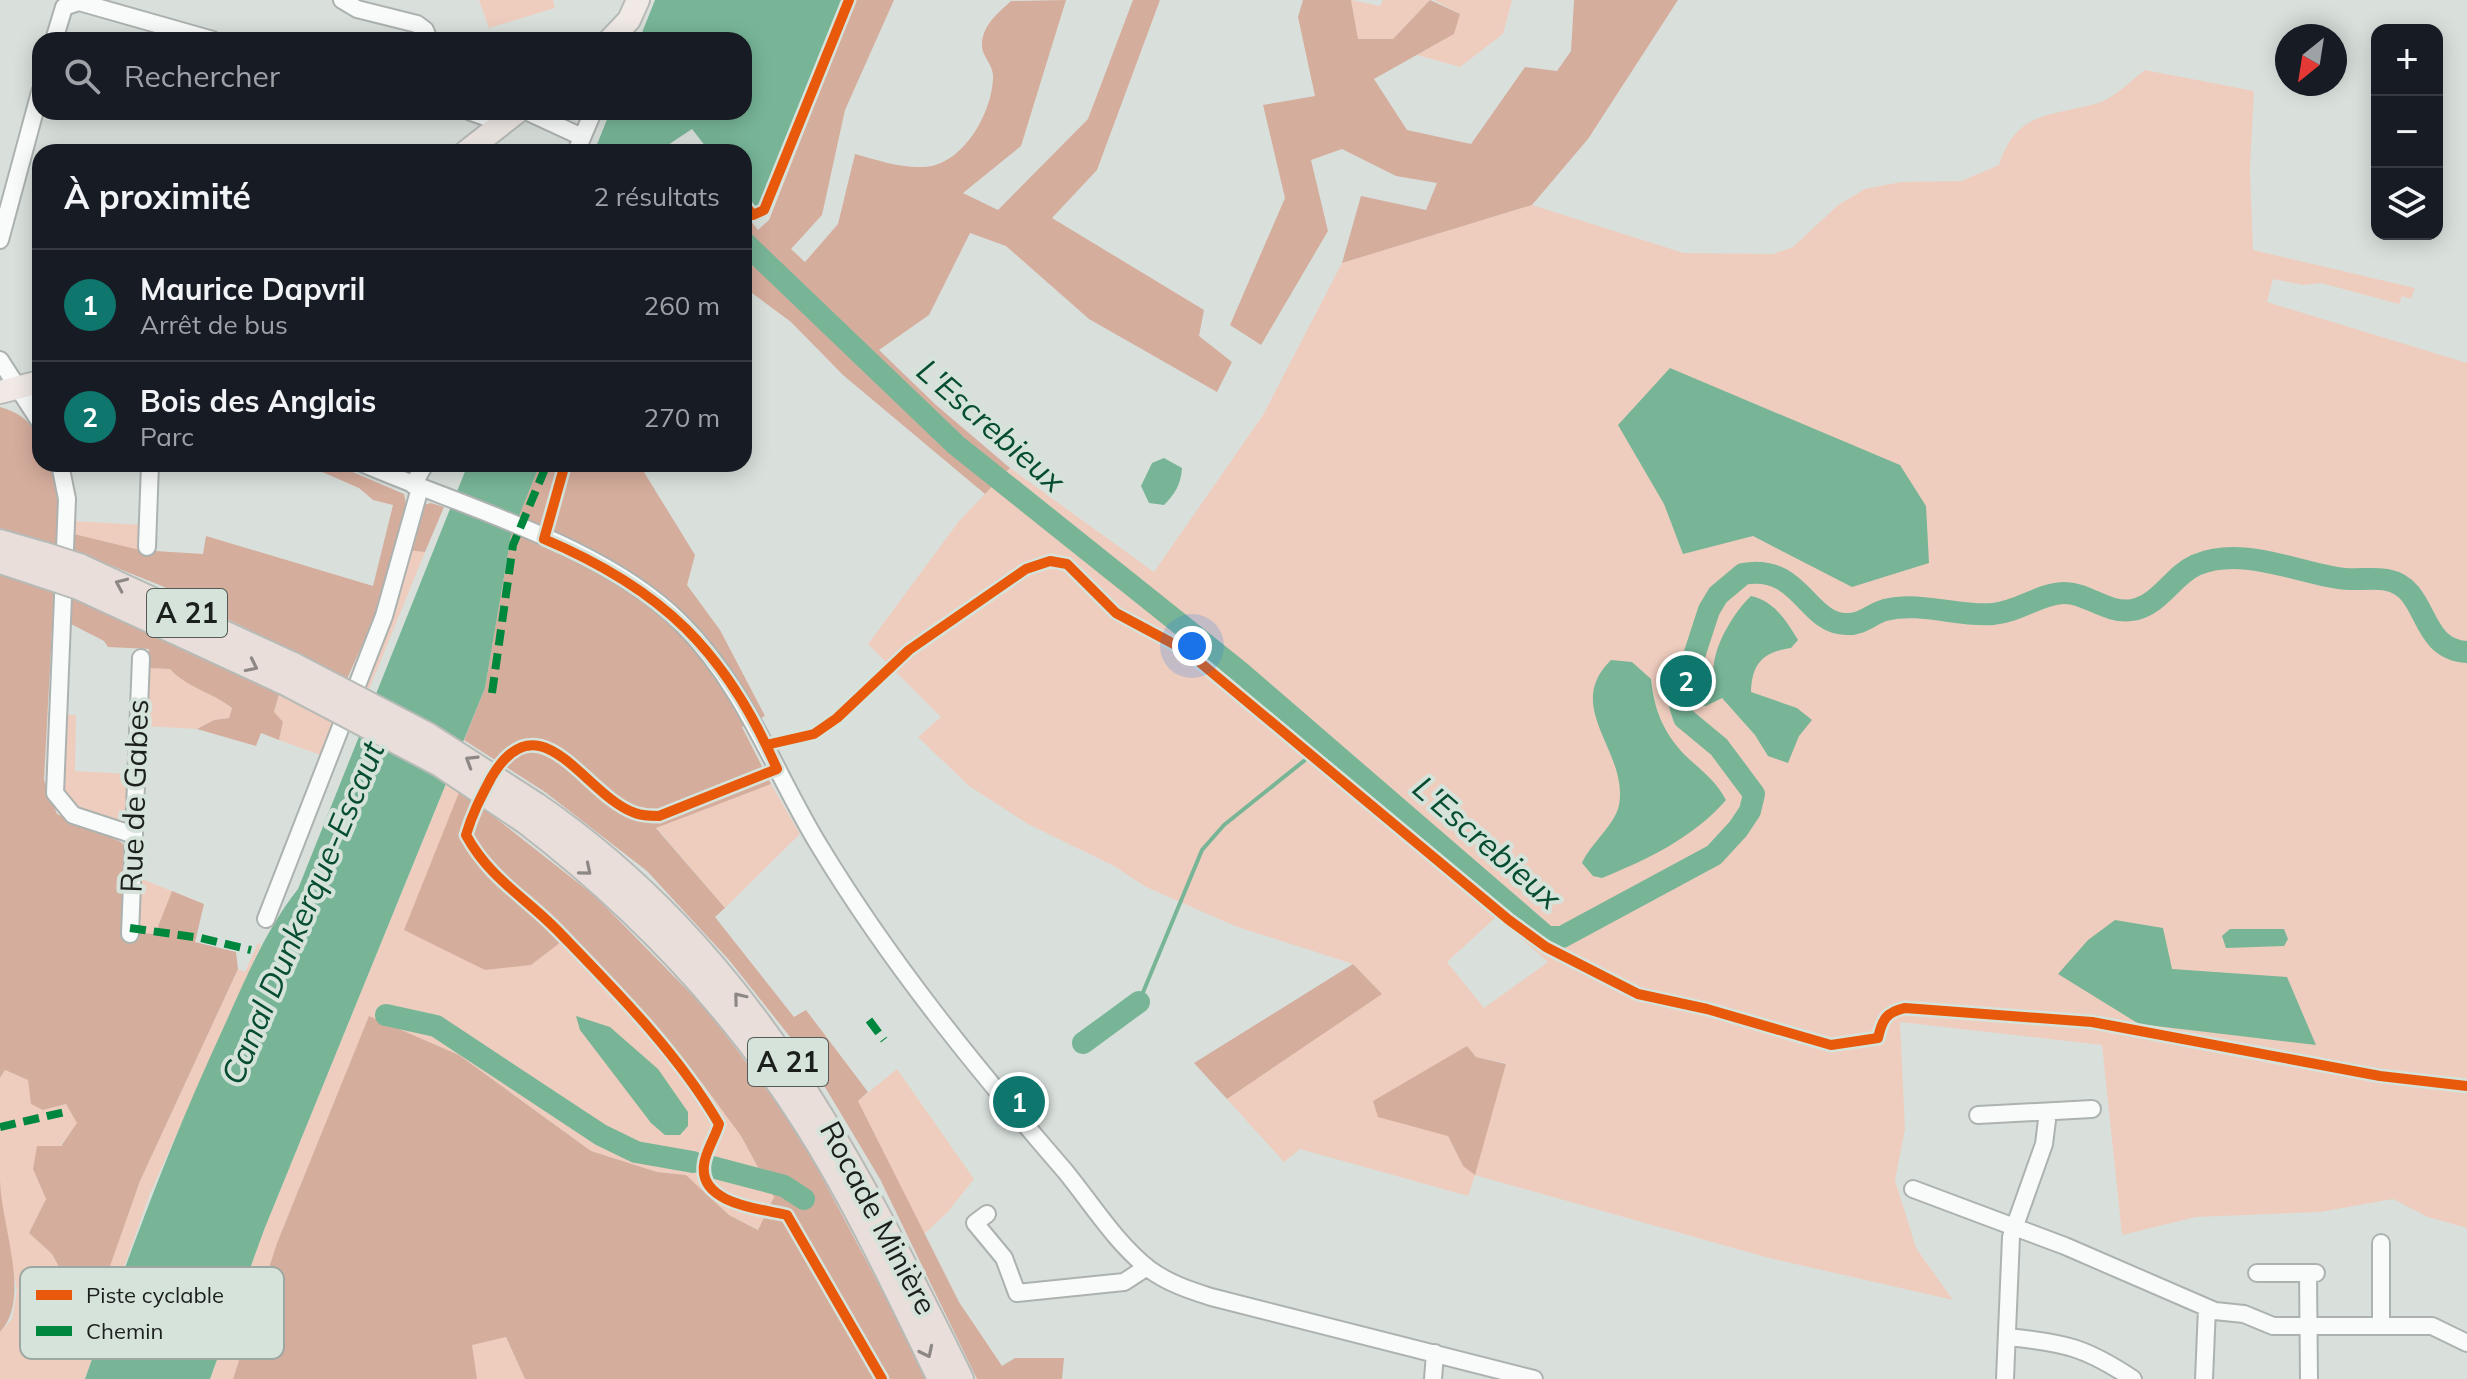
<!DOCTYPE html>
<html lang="fr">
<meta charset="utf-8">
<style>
body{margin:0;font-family:Mulish,sans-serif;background:#20242c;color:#f1f3f6}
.controls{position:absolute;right:24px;top:24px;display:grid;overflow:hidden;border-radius:16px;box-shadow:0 4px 20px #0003}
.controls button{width:72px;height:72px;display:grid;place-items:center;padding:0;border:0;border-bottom:2px solid #363941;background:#171b24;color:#f1f3f6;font:40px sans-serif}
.compass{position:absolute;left:2275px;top:24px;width:72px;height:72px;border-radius:50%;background:#171b24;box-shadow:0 4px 20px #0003;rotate:210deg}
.you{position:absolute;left:1192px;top:646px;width:28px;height:28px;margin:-20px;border:6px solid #fff;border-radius:50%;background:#1a73e8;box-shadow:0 0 0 12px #1a73e833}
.badge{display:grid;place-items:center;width:52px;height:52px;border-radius:50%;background:#0f766e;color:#fff;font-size:26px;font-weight:700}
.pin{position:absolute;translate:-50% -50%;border:4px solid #fff;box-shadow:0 2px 8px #0006}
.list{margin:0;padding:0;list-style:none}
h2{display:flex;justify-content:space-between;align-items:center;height:104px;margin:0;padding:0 32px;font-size:34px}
h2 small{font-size:26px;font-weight:400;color:#9ea1a6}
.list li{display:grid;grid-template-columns:52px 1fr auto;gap:24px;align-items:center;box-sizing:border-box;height:112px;padding:0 32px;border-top:2px solid #363941}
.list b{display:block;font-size:30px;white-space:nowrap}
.list p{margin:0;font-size:26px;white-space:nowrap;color:#9ea1a6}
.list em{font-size:26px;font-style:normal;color:#9ea1a6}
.icon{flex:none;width:44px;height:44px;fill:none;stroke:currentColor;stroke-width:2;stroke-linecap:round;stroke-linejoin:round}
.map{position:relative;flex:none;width:2467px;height:1379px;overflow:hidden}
.search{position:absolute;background:#171b24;box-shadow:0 4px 20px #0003;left:32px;top:32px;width:720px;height:88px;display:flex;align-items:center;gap:20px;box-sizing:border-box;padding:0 28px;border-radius:24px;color:#9ea1a6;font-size:30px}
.panel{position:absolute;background:#171b24;box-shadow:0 4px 20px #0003;left:32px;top:144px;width:720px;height:328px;border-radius:24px}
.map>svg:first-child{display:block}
.green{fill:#eecdbe;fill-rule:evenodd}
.forest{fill:#d5ad9d}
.water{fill:#78b597}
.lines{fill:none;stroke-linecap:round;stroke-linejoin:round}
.stream{stroke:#78b597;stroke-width:4}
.river{stroke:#78b597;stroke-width:22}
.minor-casing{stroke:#acb2af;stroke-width:20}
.major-casing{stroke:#b7bbb8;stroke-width:26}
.highway-casing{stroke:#b7bbb8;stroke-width:28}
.minor{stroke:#f9fafa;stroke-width:16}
.major{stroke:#f0e9e6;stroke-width:22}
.highway{stroke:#e9ded9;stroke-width:24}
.highway-bridge-casing{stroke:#b7bbb8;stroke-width:28;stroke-linecap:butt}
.highway-bridge{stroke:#e9ded9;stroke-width:24}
.quiet{stroke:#00873e;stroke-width:8;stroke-dasharray:16 8;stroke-linecap:butt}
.cycleway-casing{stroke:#d6e3db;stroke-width:15}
.cycleway{stroke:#e8590c;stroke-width:10}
.oneway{stroke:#8d8884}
.labels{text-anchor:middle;stroke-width:8;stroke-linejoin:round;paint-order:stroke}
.shield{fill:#d6e3db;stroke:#545a56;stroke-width:2}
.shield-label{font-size:28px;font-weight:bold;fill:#1c201d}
.street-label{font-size:30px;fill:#1c201d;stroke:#d6e3db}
.water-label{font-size:32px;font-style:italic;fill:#064d31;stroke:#d6e3db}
.key{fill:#d6e3db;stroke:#9ea8a2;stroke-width:2}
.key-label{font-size:22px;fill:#1c201d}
</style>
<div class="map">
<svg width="2467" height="1379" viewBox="0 0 2467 1379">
<rect width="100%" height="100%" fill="#d9e0dc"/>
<path class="green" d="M479 0H553L555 8 489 28Z
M1351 0 1380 6 1383 0H1430L1393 39H1357Z
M1434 0H1512L1503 34 1460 67 1417 55 1454 34 1459 14Z
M2145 70 2254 91 2250 169 2253 250 2415 288 2411 299 2402 296 2399 304 2321 283 2303 285 2273 279 2267 302 2467 363V1228L2428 1217 2393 1199 2320 1212 2196 1217 2122 1235 2102 1045 1900 1022 1905 1129 1895 1180 1916 1248 1953 1300 1765 1257 1475 1175 1468 1196 1300 1149 1284 1162 1227 1099 1381 993 1353 964 1235 926 1146 887 1114 866 1028 824 969 786 918 737 941 717 868 644 959 521 1010 468 1154 572 1263 415 1342 263 1532 205 1684 253 1773 254 1793 247 1838 205 1865 189 1901 182 1961 181 1999 165C2017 110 2050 117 2098 103 2114 98 2132 80 2145 70ZM1496 917 1548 962 1484 1008 1447 962ZM1476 1057 1505 1063 1463 1166 1448 1136Z
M74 521 142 525 140 550 74 534Z
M406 550 425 552 369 689 362 686Z
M147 668 170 669C187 688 212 692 232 708L229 718 214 720 197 729 143 726Z
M279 694 339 724 326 757 279 740 283 722 274 713Z
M65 715H76L75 771 129 774V818L125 822C101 824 71 808 63 786Z
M446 784 460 790 531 965 569 934 702 1083 741 1136 774 1197 759 1230 729 1215 686 1175 657 1172 591 1151 459 1055 369 1017 277 1243 233 1379H210L264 1230Z
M771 784 800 834 725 908 656 827Z
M137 877 172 891 155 934 135 933Z
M258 943 261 945 149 1196 85 1379H0V1332L12 1319 17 1290 0 1206V1078L5 1070 29 1080 43 1110 66 1104 78 1123 60 1146 33 1169 46 1199 29 1233 52 1254 63 1274 33 1313 119 1237 140 1181 238 969 245 972Z
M897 1069 974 1179 946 1214 924 1234 858 1101Z
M506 1337 525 1379H477L471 1344Z"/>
<path class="forest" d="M856 0H894L845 110 822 215 791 249 805 262 838 224 855 154C877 160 900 168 923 167 963 166 993 112 993 76 993 65 983 57 982 47 981 26 998 13 1011 1L1066 0 1021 146 963 193 998 210 1088 119 1133 0H1160L1097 170 1052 218 1204 310 1199 336 1232 362 1217 392 1089 319 1006 246 970 233 929 315 879 350 936 405 1010 468 985 494 843 375 791 322 752 293 744 301V213L758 230 769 220Z
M1303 0H1351L1358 39H1393L1430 0 1460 14 1454 34 1374 79 1407 130 1471 144 1525 67 1557 71 1571 51 1574 0H1678L1588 139 1532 205 1342 263 1361 196 1426 210 1437 183 1396 176 1342 149 1311 160 1328 231 1261 345 1230 325 1285 198 1263 105 1315 96 1298 17Z
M0 407C31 416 40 432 40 464H51L59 511 57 545 0 528Z
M304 464H334L404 494 408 514 377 623 369 630 347 679 162 586 72 550 74 534 140 550 203 554 206 536 373 586 393 505 373 500 359 488Z
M540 464H639L695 555 687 585 720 630 765 716 742 727 771 784 656 828 725 908 715 917 794 1017 806 1010 868 1092 858 1101 959 1302 1002 1366 1015 1358H1064L1062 1379H977L880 1179 810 1062 729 960 647 871 545 792 464 740 485 688 511 536Z
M431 503 444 507 425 552 406 550 419 506Z
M0 575 54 592 44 780 57 814 121 842 128 850 124 932 155 934 172 891 204 904 195 942 236 952 238 969 140 1181 84 1340 68 1352 30 1341 33 1313 63 1274 52 1254 29 1233 46 1199 33 1169 37 1146H61L77 1123 66 1104 43 1110 31 1104 28 1080 5 1070 0 1078Z
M71 598 279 694 274 712 283 722 279 740 261 733 256 746 197 729 214 720 229 718 232 708C212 692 187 688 170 669L147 668 149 649 108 647 104 641 69 623Z
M460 790 596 897 707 1010 797 1130 929 1379H525L506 1337 472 1345 477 1379H233L277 1243 369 1016 459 1055 591 1151 657 1172 686 1175 729 1215 758 1230 774 1197 741 1136 702 1083 570 935 531 965 485 970 404 930Z
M1353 964 1382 994 1227 1099 1194 1063Z
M1467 1046 1476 1057 1506 1064 1475 1175 1463 1166 1448 1136 1378 1117 1373 1101Z
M0 1180C1 1226 32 1298 0 1332Z"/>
<path class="water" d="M655 0H843L763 200 755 208 744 194V152H710L692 129 668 145 666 152H594L610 112H744V40H639Z
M1670 368 1900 465 1926 506 1929 563 1852 587 1753 536 1683 554 1664 504 1618 425Z
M1164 458 1182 468C1181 484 1175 494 1164 505L1149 503 1141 486 1152 463Z
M468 464H540L511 536 485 688 264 1230 210 1379H85C127 1260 168 1148 221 1033 244 983 264 932 298 889Z
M1751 596C1774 601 1786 620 1798 640L1791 648C1763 652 1752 663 1751 692L1797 708 1812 720 1799 736 1788 763 1768 756 1755 735 1722 698 1706 706H1691L1690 696 1714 679C1709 653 1732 614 1751 596Z
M1611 660 1632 662 1651 679C1654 710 1664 735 1688 758 1703 772 1716 781 1726 800 1693 838 1648 859 1602 878L1593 876 1582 863C1591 843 1615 825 1619 805 1629 751 1562 708 1611 660Z
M2115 920 2163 928 2172 969 2287 977 2316 1045 2139 1024 2058 974 2088 940Z
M2230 929H2284L2288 939 2284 946 2226 948 2222 936Z
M576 1016 610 1027 658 1069 688 1112V1126L680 1135H665L651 1123 580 1030Z"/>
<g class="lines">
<path class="stream" d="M1139 1002 1202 850 1224 825 1325 744"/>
<path class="river" d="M744 242 956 445 1239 671 1547 937H1562L1714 855 1738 829 1750 811 1754 794 1719 747 1684 718 1679 702 1709 610 1718 595 1743 574C1800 563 1807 624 1846 624 1862 625 1871 614 1885 610 1921 601 1958 617 1993 614 2018 612 2039 594 2063 593 2087 592 2106 614 2132 610 2159 606 2172 576 2196 565 2240 546 2294 571 2338 578 2354 581 2371 577 2387 580 2430 588 2417 649 2467 652
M386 1015 436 1026 601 1135 636 1152 693 1162
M1083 1043 1139 1002
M712 1167 784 1186 804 1199"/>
<g class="minor-casing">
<path id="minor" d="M342 0 357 9 417 24 425 30 429 40
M54 40 64 7 79 2 213 40
M471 112 503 123
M528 112 582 137
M576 152 593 112
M0 240 40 92
M0 360 40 422
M60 464 67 499 55 793 73 815 134 835
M364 464C463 507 605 546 681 623 745 686 774 772 820 847 891 964 976 1068 1065 1171 1092 1204 1115 1242 1149 1269 1168 1283 1189 1290 1211 1297L1534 1379
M413 485 425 464
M147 547 150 464
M266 919 384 616 420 488
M130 934 141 658
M1978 1115 2092 1109
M1913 1189 2065 1246 2215 1311 2244 1314 2273 1326H2432L2467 1343
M987 1214 975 1223 1004 1258 1017 1293 1124 1282 1147 1267
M2381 1243V1326
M2257 1273H2316
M2308 1273 2309 1379
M2008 1337C2065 1343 2085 1347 2133 1379
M1433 1379 1435 1353
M2005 1379 2011 1237 2044 1144 2048 1112
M2204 1379 2207 1308"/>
</g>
<g class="major-casing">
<path id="major" d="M610 40 629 20 638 0
M466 152 517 112
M0 392 40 382"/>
</g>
<g class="highway-casing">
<path id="highway" d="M0 542 45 555
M0 561 40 574
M79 566 293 665
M79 587 284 682
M536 805C747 950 852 1157 961 1379
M525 821C637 907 733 1007 808 1127 858 1207 899 1294 940 1379"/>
</g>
<use href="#minor" class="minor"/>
<use href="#major" class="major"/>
<use href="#highway" class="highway"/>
<g class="highway-bridge-casing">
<path id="highway-bridge" d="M45 555 79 566
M40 574 79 587
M293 665 429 736 536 805
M284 682 440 764 525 821"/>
</g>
<use href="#highway-bridge" class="highway-bridge"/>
<path class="quiet" d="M492 693 513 545 547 464
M130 928 201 938 251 950
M869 1020 884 1040
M0 1127 65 1112"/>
<g class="cycleway-casing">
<path id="cycleway" d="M744 204 753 215 764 210 849 0
M565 464 544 539C662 589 726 651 777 769L659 816C651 816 643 816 635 813 585 796 540 694 491 778 481 797 472 814 466 835 490 879 524 896 558 931 615 990 678 1053 719 1124 715 1138 705 1152 704 1165 699 1204 761 1209 787 1215L882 1379
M766 745 814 734 837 718 909 650 1026 569 1050 561 1067 564 1116 613 1185 650 1509 920 1546 947 1638 994 1707 1009 1831 1045 1878 1038C1882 1020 1886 1012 1905 1008L2092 1022 2380 1076 2467 1086"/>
</g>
<use href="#cycleway" class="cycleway"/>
</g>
<defs><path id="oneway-chevron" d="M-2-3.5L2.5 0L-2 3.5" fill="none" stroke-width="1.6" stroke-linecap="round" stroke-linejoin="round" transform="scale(2)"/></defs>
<g class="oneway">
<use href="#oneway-chevron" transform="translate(121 584) rotate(-156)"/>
<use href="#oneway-chevron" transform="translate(252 666) rotate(26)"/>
<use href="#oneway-chevron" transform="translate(471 761) rotate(-148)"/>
<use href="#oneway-chevron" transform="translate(586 870) rotate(40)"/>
<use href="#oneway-chevron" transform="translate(739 998) rotate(-129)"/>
<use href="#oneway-chevron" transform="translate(927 1352) rotate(64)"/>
</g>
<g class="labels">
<g class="shield">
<rect x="147" y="589" width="80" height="48" rx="6"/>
<rect x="748" y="1038" width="80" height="48" rx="6"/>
</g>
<g class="shield-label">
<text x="187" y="623">A 21</text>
<text x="788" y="1072">A 21</text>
</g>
<g class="street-label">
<text transform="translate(135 796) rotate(-88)" y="10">Rue de Gabes</text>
<text transform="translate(878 1218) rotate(62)" y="10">Rocade Minière</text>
</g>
<g class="water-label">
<text transform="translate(991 426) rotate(41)" y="11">L'Escrebieux</text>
<text transform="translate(1487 843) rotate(41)" y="11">L'Escrebieux</text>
<text transform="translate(303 913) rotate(-67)" y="11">Canal Dunkerque-Escaut</text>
</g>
</g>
<rect x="20" y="1267" width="264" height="92" rx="12" class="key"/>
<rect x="36" y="1290" width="36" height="10" fill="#e8590c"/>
<rect x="36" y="1326" width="36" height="10" fill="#00873e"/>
<g class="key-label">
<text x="86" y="1303">Piste cyclable</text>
<text x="86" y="1339">Chemin</text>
</g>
</svg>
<div class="controls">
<button>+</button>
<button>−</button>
<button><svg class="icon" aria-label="layers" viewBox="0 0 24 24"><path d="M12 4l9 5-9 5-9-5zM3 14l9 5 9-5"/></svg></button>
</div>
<svg class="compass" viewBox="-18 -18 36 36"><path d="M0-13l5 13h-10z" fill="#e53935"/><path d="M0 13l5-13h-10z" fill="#9ea1a6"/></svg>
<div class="you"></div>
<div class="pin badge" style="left:1019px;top:1102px">1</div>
<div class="pin badge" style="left:1686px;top:681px">2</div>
<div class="search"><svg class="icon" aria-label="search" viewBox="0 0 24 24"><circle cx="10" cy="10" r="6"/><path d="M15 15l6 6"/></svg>Rechercher</div>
<section class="panel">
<h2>À proximité<small>2 résultats</small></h2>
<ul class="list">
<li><span class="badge">1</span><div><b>Maurice Dapvril</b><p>Arrêt de bus</p></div><em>260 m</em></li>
<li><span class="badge">2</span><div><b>Bois des Anglais</b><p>Parc</p></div><em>270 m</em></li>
</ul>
</section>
</div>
